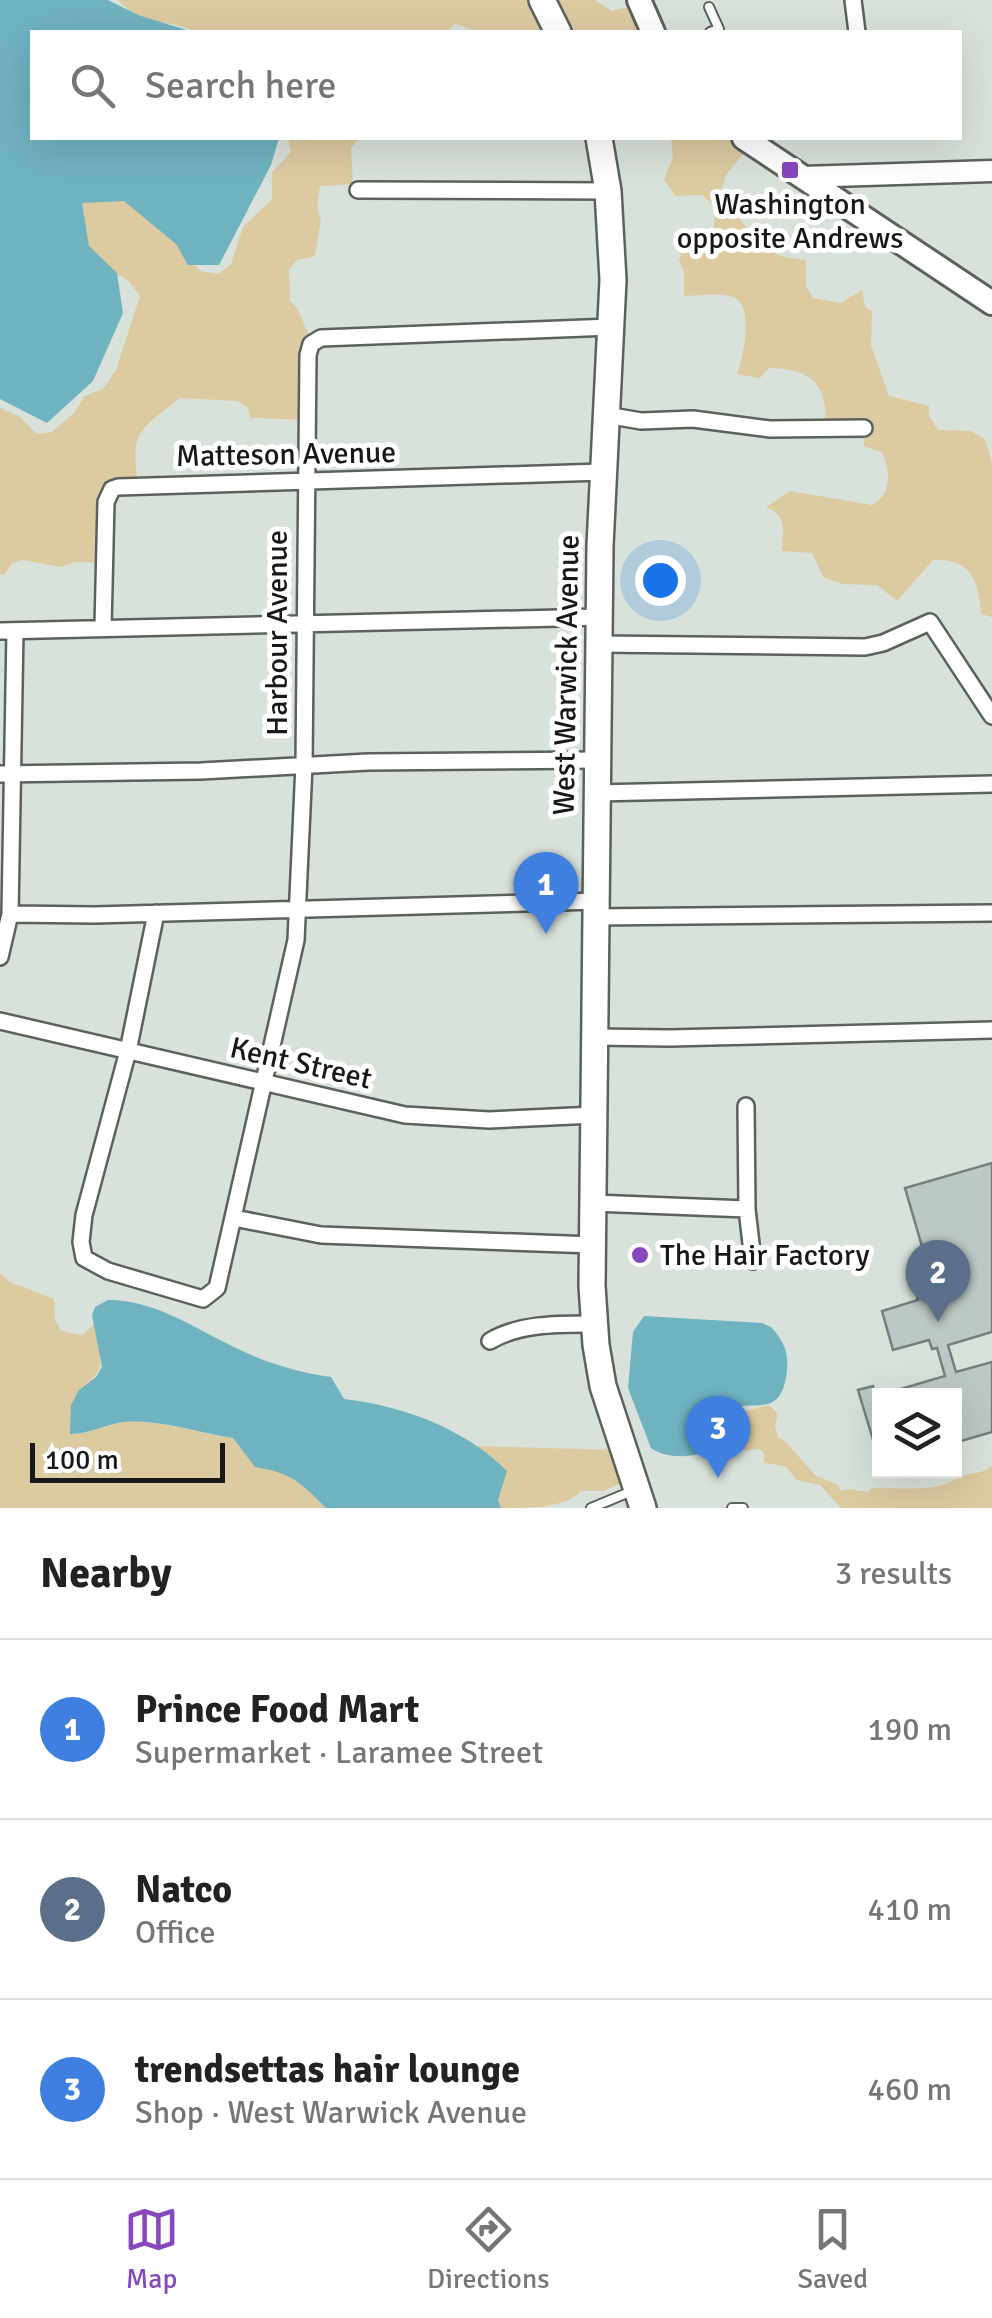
<!DOCTYPE html>
<meta charset="utf-8">
<style>
body{margin:0;font-family:Signika,sans-serif;background:#f6f6f6;color:#222}
.controls{position:absolute;right:30px;bottom:30px;display:grid;overflow:hidden;border-radius:0px;box-shadow:0 10px 40px #0002}
.controls button{width:90px;height:90px;display:grid;place-items:center;padding:0;border:0;border-bottom:2px solid #e0e0e0;background:#fff;color:#222;font:50px sans-serif}
.scale{position:absolute;left:30px;bottom:25px;width:195px;box-sizing:border-box;padding-left:10px;border:5px solid #161917;border-top:0;font-size:28px;line-height:35px;white-space:nowrap;color:#161917;-webkit-text-stroke:8px #fff;paint-order:stroke}
.you{position:absolute;left:660px;top:580px;width:35px;height:35px;margin:-25px;border:8px solid #fff;border-radius:50%;background:#1a73e8;box-shadow:0 0 0 15px #1a73e833}
.badge{display:grid;place-items:center;width:65px;height:65px;border-radius:50%;background:#8748be;color:#fff;font-size:32px;font-weight:700}
.pin{position:absolute;translate:-50% -82px;filter:drop-shadow(0 2px 5px #0008)}
.pin::after{content:'';position:absolute;top:52px;width:35px;height:30px;background:inherit;clip-path:polygon(0 0,100% 0,50% 100%)}
.list{margin:0;padding:0;list-style:none}
h2{display:flex;justify-content:space-between;align-items:center;height:130px;margin:0;padding:0 40px;font-size:42px}
h2 small{font-size:32px;font-weight:400;color:#767676}
.list li{display:grid;grid-template-columns:65px 1fr auto;gap:30px;align-items:center;box-sizing:border-box;height:180px;padding:0 40px;border-top:2px solid #e0e0e0}
.list b{display:block;font-size:38px;white-space:nowrap}
.list p{margin:0;font-size:32px;white-space:nowrap;color:#767676}
.list em{font-size:32px;font-style:normal;color:#767676}
.icon{flex:none;width:55px;height:55px;fill:none;stroke:currentColor;stroke-width:2;stroke-linecap:round;stroke-linejoin:round}
.map{position:relative;flex:none;width:992px;height:1508px;overflow:hidden}
.search{position:absolute;background:#fff;box-shadow:0 10px 40px #0002;left:30px;right:30px;top:30px;height:110px;display:flex;align-items:center;gap:25px;box-sizing:border-box;padding:0 35px;border-radius:0px;color:#767676;font-size:38px}
.sheet{height:670px;background:#fff}
nav{display:flex;justify-content:space-around;align-items:center;box-sizing:border-box;height:140px;border-top:2px solid #e0e0e0;background:#fff;font-size:28px;color:#767676}
nav a{display:grid;justify-items:center;gap:5px}
nav .on{color:#8748be}
.map>svg:first-child{display:block}
.green{fill:#dccaa1}
.water{fill:#6fb2c0}
.building{fill:#bcc8c5;stroke:#747f7c;stroke-width:2.5}
.lines{fill:none;stroke-linecap:round;stroke-linejoin:round}
.service-casing{stroke:#5b625c;stroke-width:12}
.minor-casing{stroke:#5b625c;stroke-width:20}
.tertiary-casing{stroke:#5b625c;stroke-width:25}
.secondary-casing{stroke:#5b625c;stroke-width:28}
.primary-casing{stroke:#5b625c;stroke-width:30}
.service{stroke:#fff;stroke-width:8}
.minor{stroke:#fff;stroke-width:15}
.tertiary{stroke:#fff;stroke-width:20}
.secondary{stroke:#fff;stroke-width:22}
.primary{stroke:#fff;stroke-width:25}
.poi-dot{fill:#8748be;stroke:#fff;stroke-width:4}
.labels{text-anchor:middle;stroke-width:10;stroke-linejoin:round;paint-order:stroke}
.poi-label{font-size:30px;fill:#161917;stroke:#fff}
.street-label{font-size:30px;fill:#161917;stroke:#fff}
</style>
<div class="map">
<svg width="992" height="1508" viewBox="0 0 992 1508">
<rect width="100%" height="100%" fill="#d9e2da"/>
<path class="green" d="M118 0H595L612 11 640 4 653 32H478L456 24 446 32H196C163 16 145 29 118 0Z
M288 138H360L351 148 353 184 320 186 317 209 321 219 315 256 296 260 289 270 290 301C302 310 303 328 313 341L306 420 251 418 247 407 237 401 180 398C140 430 130 430 138 484L111 493 105 563 75 562 61 567 22 560 12 564 4 575 0 574V408L20 417 37 434 52 432 74 413 85 396 103 389 116 370 140 296 128 280 100 266 88 247 87 230 79 216 53 199 114 187 184 249 200 271 218 274 231 264 243 227 272 199V172L291 152Z
M671 138H744L752 143 726 175 720 193 749 231 760 229 769 251 784 257 806 260V286L813 298 841 303 862 290 865 307 872 311 871 345 889 396 929 406V416L938 430 970 431 985 439 992 463V617L981 614C979 581 971 558 933 560L897 601 877 585 842 584 823 577 812 553 782 551C783 530 787 515 766 507L790 491 872 505C892 496 891 469 881 452L864 446V428L820 422 826 416C824 377 803 369 769 368L760 378 737 374C743 358 755 305 733 297 720 292 698 296 684 296V272L679 261 682 251H696L712 243 716 207 702 195 675 196 664 179 673 158Z
M0 1273 10 1282 54 1299 55 1320 61 1331 82 1335 94 1324C100 1358 110 1368 79 1390L71 1434C89 1434 106 1424 125 1422 160 1419 198 1434 233 1438L255 1466C292 1473 300 1482 326 1508H0Z
M769 1405 778 1414 775 1426 778 1438 784 1440 816 1476 838 1485 840 1491 850 1489 867 1492 872 1488C888 1488 923 1490 938 1486 949 1484 958 1476 969 1474 979 1472 983 1473 992 1466V1508H841L820 1485 797 1480 785 1466 764 1463V1453L759 1449 704 1453 715 1419Z
M474 1446 622 1450 631 1479 603 1491H581C567 1508 529 1508 501 1508Z"/>
<path class="water" d="M0 0H108L138 15 193 32H32V138H279L271 165 219 265H188L176 244 124 201 82 203 89 246 117 273 123 313 93 381 47 423 0 399Z
M108 1300C152 1300 188 1324 226 1343 258 1360 294 1372 331 1377L344 1399C403 1406 464 1428 507 1471L498 1500 501 1508H326C300 1482 292 1473 255 1467L233 1438C198 1433 160 1419 124 1422 106 1424 89 1434 70 1434L71 1405 79 1390 96 1377 102 1367 92 1315 95 1307Z
M644 1316 762 1323 771 1327C783 1340 789 1352 787 1370 781 1427 748 1391 719 1416L717 1425 722 1442C707 1458 668 1461 651 1448L628 1388 633 1332Z"/>
<path class="building" d="M992 1163V1332L948 1345 956 1372 992 1362V1432L954 1443V1396H888L887 1393 945 1376 937 1348 932 1349 929 1340 893 1350 882 1311 918 1300 910 1272 928 1267 905 1188Z
M873 1386 876 1396 880 1395V1452L877 1453 858 1390Z"/>
<g class="lines">
<g class="service-casing">
<path id="service" d="M709 7 719 29 710 32
M591 1508 632 1491
M732 1508H743"/>
</g>
<g class="minor-casing">
<path id="minor" d="M853 0 857 32
M358 190 608 191
M606 415 641 421 693 419 770 429 864 428
M103 627 106 502 112 489 118 487 602 472
M0 631 600 617
M598 644 865 647 883 643 930 622 992 716
M0 774 201 771 368 762 598 760
M596 793 992 784
M156 913 128 1051 84 1215 81 1242 84 1258 108 1271 203 1299 217 1288 296 940 304 765 308 355 311 344 321 338 611 327
M10 914 95 915 596 901
M595 917 992 913
M0 957 10 914 15 631
M0 1021 405 1115 489 1120 594 1115
M594 1037 670 1038 992 1030
M593 1203 747 1209 746 1106
M747 1209 753 1261
M234 1218 321 1235 593 1245
M490 1341C520 1323 560 1324 594 1324"/>
</g>
<g class="tertiary-casing">
<path id="tertiary" d="M802 177 992 171"/>
</g>
<g class="secondary-casing">
<path id="secondary" d="M639 0 653 32
M744 138 992 303"/>
</g>
<g class="primary-casing">
<path id="primary" d="M542 0 558 32
M599 138 608 191 613 280 600 546 592 1286 596 1345 603 1386 643 1508"/>
</g>
<use href="#service" class="service"/>
<use href="#minor" class="minor"/>
<use href="#tertiary" class="tertiary"/>
<use href="#secondary" class="secondary"/>
<use href="#primary" class="primary"/>
</g>
<g class="poi-dot">
<rect x="780" y="160" width="20" height="20" rx="5"/>
<circle cx="640" cy="1255" r="10"/>
</g>
<g class="labels">
<g class="poi-label">
<text x="790" y="214">Washington<tspan x="790" dy="34">opposite Andrews</tspan></text>
<text x="660" y="1265" text-anchor="start">The Hair Factory</text>
</g>
<g class="street-label">
<text transform="translate(286 454) rotate(-1)" y="10">Matteson Avenue</text>
<text transform="translate(277 633) rotate(-90)" y="10">Harbour Avenue</text>
<text transform="translate(566 675) rotate(-89)" y="10">West Warwick Avenue</text>
<text transform="translate(301 1063) rotate(13)" y="10">Kent Street</text>
</g>
</g>
</svg>
<div class="controls">
<button><svg class="icon" aria-label="layers" viewBox="0 0 24 24"><path d="M12 4l9 5-9 5-9-5zM3 14l9 5 9-5"/></svg></button>
</div>
<div class="scale">100 m</div>
<div class="you"></div>
<div class="pin badge" style="left:546px;top:934px;background:#3f7fe0">1</div>
<div class="pin badge" style="left:938px;top:1322px;background:#5c6f8a">2</div>
<div class="pin badge" style="left:718px;top:1478px;background:#3f7fe0">3</div>
<div class="search"><svg class="icon" aria-label="search" viewBox="0 0 24 24"><circle cx="10" cy="10" r="6"/><path d="M15 15l6 6"/></svg>Search here</div>
</div>
<section class="sheet">
<h2>Nearby<small>3 results</small></h2>
<ul class="list">
<li><span class="badge" style="background:#3f7fe0">1</span><div><b>Prince Food Mart</b><p>Supermarket · Laramee Street</p></div><em>190 m</em></li>
<li><span class="badge" style="background:#5c6f8a">2</span><div><b>Natco</b><p>Office</p></div><em>410 m</em></li>
<li><span class="badge" style="background:#3f7fe0">3</span><div><b>trendsettas hair lounge</b><p>Shop · West Warwick Avenue</p></div><em>460 m</em></li>
</ul>
</section>
<nav>
<a class="on"><svg class="icon" aria-label="map" viewBox="0 0 24 24"><path d="M3 6l6-2 6 2 6-2v14l-6 2-6-2-6 2zM9 4v14M15 6v14"/></svg>Map</a>
<a><svg class="icon" aria-label="directions" viewBox="0 0 24 24"><path d="M12 3l9 9-9 9-9-9zM9 14v-3h6M13 9l2 2-2 2"/></svg>Directions</a>
<a><svg class="icon" aria-label="saved" viewBox="0 0 24 24"><path d="M7 4h10v16l-5-4-5 4z"/></svg>Saved</a>
</nav>
